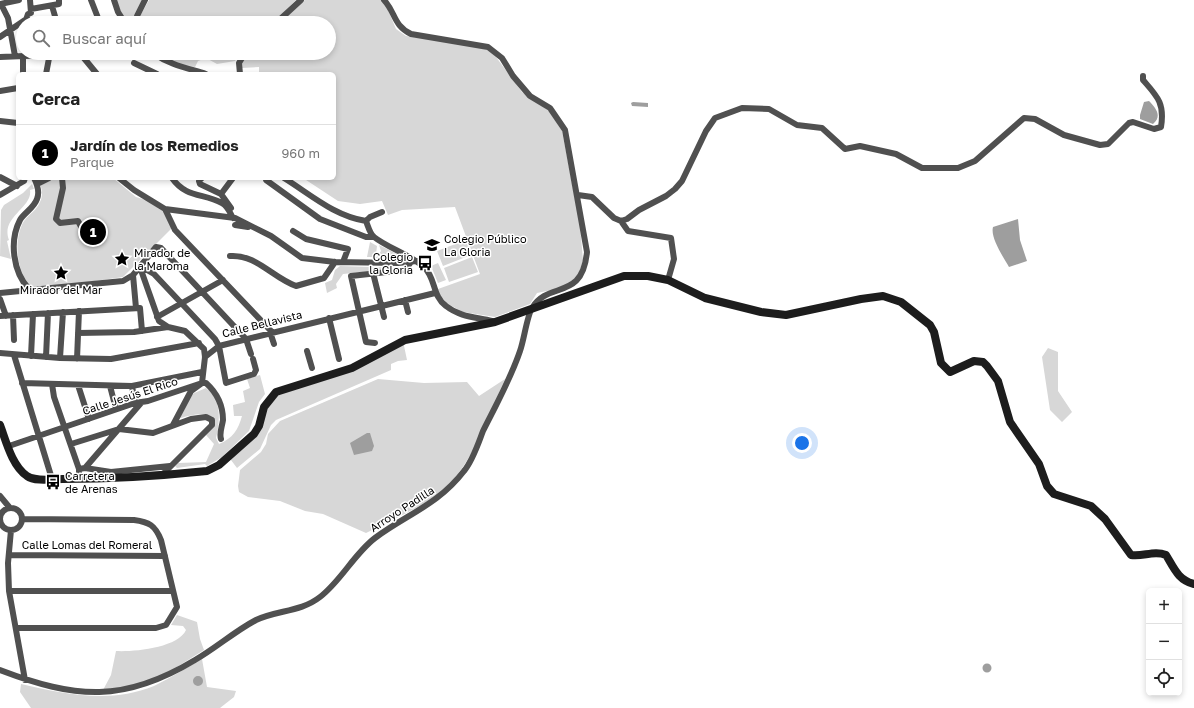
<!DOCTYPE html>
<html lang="es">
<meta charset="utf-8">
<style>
body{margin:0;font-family:"Golos Text",sans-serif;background:#f2f2f2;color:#222}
.controls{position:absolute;right:12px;bottom:12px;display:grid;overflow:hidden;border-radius:6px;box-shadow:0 2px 6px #0003}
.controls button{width:36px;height:36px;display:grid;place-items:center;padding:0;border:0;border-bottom:1px solid #e0e0e0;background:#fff;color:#222;font:20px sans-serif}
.you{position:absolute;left:802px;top:443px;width:14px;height:14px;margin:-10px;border:3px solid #fff;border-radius:50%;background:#1a73e8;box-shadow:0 0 0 6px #1a73e833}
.badge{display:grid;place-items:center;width:26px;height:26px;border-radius:50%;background:#000;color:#fff;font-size:13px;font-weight:700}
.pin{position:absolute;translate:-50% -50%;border:2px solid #fff;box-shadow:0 1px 4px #0006}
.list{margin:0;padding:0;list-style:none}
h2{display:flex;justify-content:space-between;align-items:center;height:52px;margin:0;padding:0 16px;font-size:17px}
h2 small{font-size:13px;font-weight:400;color:#767676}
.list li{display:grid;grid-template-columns:26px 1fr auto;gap:12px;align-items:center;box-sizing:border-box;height:56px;padding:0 16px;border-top:1px solid #e0e0e0}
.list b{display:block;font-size:15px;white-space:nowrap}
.list p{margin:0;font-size:13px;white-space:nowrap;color:#767676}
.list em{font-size:13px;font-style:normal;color:#767676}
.icon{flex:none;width:22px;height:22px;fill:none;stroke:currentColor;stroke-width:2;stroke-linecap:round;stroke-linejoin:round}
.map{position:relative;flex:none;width:1194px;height:708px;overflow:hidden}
.search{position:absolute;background:#fff;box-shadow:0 2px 6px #0003;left:16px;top:16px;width:320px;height:44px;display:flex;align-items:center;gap:10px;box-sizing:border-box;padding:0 14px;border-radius:22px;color:#767676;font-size:15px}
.panel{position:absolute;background:#fff;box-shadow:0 2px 6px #0003;left:16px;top:72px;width:320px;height:108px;border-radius:6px}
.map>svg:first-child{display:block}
.green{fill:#d7d7d7}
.water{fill:#9e9e9e}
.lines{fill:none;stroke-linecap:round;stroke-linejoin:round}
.street{stroke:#505050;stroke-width:6}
.secondary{stroke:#1d1d1d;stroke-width:8}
.labels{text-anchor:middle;stroke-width:3;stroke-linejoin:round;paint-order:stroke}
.poi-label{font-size:11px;fill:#000;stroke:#fff;text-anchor:start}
.street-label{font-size:11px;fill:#000;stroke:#fff}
</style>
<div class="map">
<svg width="1194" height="708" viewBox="0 0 1194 708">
<rect width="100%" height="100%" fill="#fff"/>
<path class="green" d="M116 0H143L134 23H128L122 15Z
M149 0H296L272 23H139L140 16Z
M305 0H381L385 3 396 29 406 36 465 44 488 50 496 57 522 92 549 111 562 131 580 225 583 260 579 273 571 282 557 289 537 293 530 304 495 317 463 312 448 304 439 294 438 289 480 274 455 207 402 210 388 215 382 201 360 204 338 201 303 178H334V74H259V67L242 68V62L249 53H329V23H279Z
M156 53H241L235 61 217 64 206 58 198 61 195 67 177 65Z
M38 178H113L136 197 146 200 164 212 172 228 123 277 81 283 32 287C16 273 13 239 24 221 29 214 37 210 40 202 44 194 41 185 38 178Z
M32 184 34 189 30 190C33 208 0 217 9 240L7 241 11 259 0 256 1 210 4 205 23 193Z
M466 240 471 255 443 266 437 251Z
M370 242 377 246 376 254 372 257H367Z
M379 245 399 255 402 257 400 259 376 258 381 251Z
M472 257 478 272 449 282 444 268Z
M438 263 446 280 438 283 431 266Z
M340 266 402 268 343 274 336 284 337 288 327 293 325 283 332 280 335 270Z
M403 341 407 360 398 361 391 364V370L276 420 271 425 260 449 237 468 228 456 254 434 276 392 352 368Z
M1048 348 1058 352V391L1072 412 1062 422 1050 410 1042 357Z
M260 375 265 394 259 402 249 431 222 457 207 466 205 464 177 468 175 466 178 463 206 462 214 444 206 435 213 417C203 412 191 415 181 418L179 416 192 394 206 388C222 399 220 421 216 438L219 444C233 438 238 430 242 416H234L233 405 245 402 243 391 250 388 247 379Z
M378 379 424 383 467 382 479 396 505 379C488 416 471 470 438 494 416 510 390 521 366 533L323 514 305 511 280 501 248 497 239 492 238 486 240 470 261 452 266 444 268 434 280 421Z
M177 615 197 622 200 639 204 650 164 675 135 685 102 692 111 675 116 651C133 652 178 648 186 630L183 626 171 625Z
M202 659 207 687 236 691 234 697 220 708H31L20 692 21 684C65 694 110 704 154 686 170 678 186 668 202 659Z"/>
<path class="water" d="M1149 101C1155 107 1163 116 1153 124L1140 119V115L1144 102Z
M633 102 648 103V107L632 106 631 103Z
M1018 219 1020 240 1027 261 1009 267C1004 258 990 238 993 227Z
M367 433H370L374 446 372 451 354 455 350 443Z
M982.5 668a4.5 4.5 0 1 1 9 0a4.5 4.5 0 1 1-9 0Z
M193 681a5 5 0 1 1 10 0a5 5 0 1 1-10 0Z"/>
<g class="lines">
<path class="street" d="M91 0 100 23
M114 0 118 12 125 23
M0 4 19 0
M1 4 8 18 15 56
M52 6 57 23
M31 9 59 4V0
M25 23 28 14 31 13 30 0
M137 23V16L145 0
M276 23 301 0
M0 37 25 20
M74 53 83 57 97 74
M153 53C170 65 187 68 206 74
M0 57 49 55
M134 63 157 74
M23 74V56
M46 74 50 53
M240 74 239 63 245 53
M0 91 18 88
M0 121 18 123
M0 177 17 186
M62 178 63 188 56 219 60 223 78 221 84 232 86 240
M119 178 134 190 165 209 235 218 271 236 302 258 335 262 398 263 417 261
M172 178C186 198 203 193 222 203 228 206 230 213 233 218
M202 178 199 181 200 184 221 194 231 208
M266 178V180L320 219 366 237H373
M284 178C310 194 334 216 366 221
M37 184 49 178
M221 194 233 178
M0 195 24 181 25 178
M578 195 592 197 614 218 621 221 627 219 639 210 666 196 675 189 682 181 706 131 715 118 742 108 769 109 797 125 822 128 845 149 860 146 896 154 922 168H958L975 161 1024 118 1035 119 1064 135 1100 145 1108 144 1129 123 1133 122 1154 129 1161 127C1165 103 1157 96 1143 80V76
M165 209 175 230 272 332 271 335 274 344
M366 221C368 226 370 234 374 237 388 248 409 254 424 267 436 278 432 296 446 306 460 317 475 317 492 321
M366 221 370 217 382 212
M621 221 628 231 671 238 674 259 668 280
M235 225 248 227
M293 231 306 239 348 249 343 262
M230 256C256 254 273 278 296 286L324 278 335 262
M137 269 141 270 159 321 168 327 185 331 204 349 205 357 202 383 191 391 173 425
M141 270H147L154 274 215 339 219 346 226 383 254 374 256 370 253 359
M373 273 384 317
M133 275 136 308
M29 289C13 272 9 241 20 220 24 213 34 208 37 199 40 192 37 184 34 178
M0 293 123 281 133 275 156 247 161 248 246 339 251 354
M0 299 6 316
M405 300 408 312
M13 315 14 340
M0 316 140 308 142 331
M157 317 223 280
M329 318 339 359
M78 333 134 332 168 327
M375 343 366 342 351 276 405 270 411 262
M307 351 312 368
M0 353 60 358 111 359 199 343
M14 355 52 479
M31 356 33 314
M46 357 48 313
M205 357 219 346 435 293
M60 358 63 312
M77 359 79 311
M22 383 132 386 202 372
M52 384 54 397 79 469
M78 385 89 419
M110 386 116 409
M132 386 135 403
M71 444 119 429 153 433 191 419 206 417 212 420V425L162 475
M9 446 135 403 148 401 202 383H206C217 393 223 405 223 420 222 427 219 433 221 439
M85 468 141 403
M79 479V469L85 468 111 472 170 466
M0 496 10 508
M0 519a11 11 0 1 1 22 0a11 11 0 1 1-22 0Z
M11 530 8 563 9 591 25 680
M9 555 165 556
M9 591H172
M16 628H156L166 625 177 607 161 540C155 525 149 522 134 520L23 519
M0 670C76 699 124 703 195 660 216 648 235 631 256 620 277 610 301 612 320 597 341 581 354 554 375 538 407 514 438 505 464 471 473 460 478 444 483 431 496 405 511 378 520 351 524 340 527 316 532 308 549 280 582 302 587 252L565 130 550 108 530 96 513 76 502 58 488 47 411 34C393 25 396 13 384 0"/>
<path class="secondary" d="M0 425C6 441 12 466 27 476 35 482 53 479 63 479 111 479 159 476 207 471L219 465 254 434 259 426 264 407 276 392 352 368 405 340 495 322 624 276H648L668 280 705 298 761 312 786 315 861 299 883 296 901 302 930 325 934 332 941 363 950 372 974 361 983 362 987 366 998 381 1010 422 1039 464 1047 486 1054 494 1091 506 1105 519 1131 555C1143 557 1154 550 1166 555 1174 568 1178 580 1194 584"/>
</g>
<defs>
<g id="school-bare" transform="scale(1.2)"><path d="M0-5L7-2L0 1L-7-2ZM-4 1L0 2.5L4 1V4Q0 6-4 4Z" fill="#000" stroke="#fff" stroke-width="2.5" paint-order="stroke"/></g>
<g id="sight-bare" transform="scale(1.2)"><path d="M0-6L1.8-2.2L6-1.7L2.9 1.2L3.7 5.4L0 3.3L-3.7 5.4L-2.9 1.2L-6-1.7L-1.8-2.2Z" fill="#000" stroke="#fff" stroke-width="2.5" paint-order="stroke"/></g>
<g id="bus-bare" transform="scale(1.2)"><path d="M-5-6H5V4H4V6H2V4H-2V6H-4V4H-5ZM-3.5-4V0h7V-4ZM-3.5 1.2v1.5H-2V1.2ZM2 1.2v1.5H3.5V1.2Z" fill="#000" stroke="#fff" stroke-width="2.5" paint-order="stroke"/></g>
</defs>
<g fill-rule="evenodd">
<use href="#school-bare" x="432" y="245"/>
<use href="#sight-bare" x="122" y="259"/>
<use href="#bus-bare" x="425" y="263"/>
<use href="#sight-bare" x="61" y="273"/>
<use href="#bus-bare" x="53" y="482"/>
</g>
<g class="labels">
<g class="poi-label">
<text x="444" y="243">Colegio Público<tspan x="444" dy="13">La Gloria</tspan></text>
<text x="134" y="257">Mirador de<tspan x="134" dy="13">la Maroma</tspan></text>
<text x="413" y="261" text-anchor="end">Colegio<tspan x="413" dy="13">la Gloria</tspan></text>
<text x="61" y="294" text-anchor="middle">Mirador del Mar</text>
<text x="65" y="480">Carretera<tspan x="65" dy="13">de Arenas</tspan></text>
</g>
<g class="street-label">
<text transform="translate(262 324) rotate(-14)" y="4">Calle Bellavista</text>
<text transform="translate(130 396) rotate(-18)" y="4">Calle Jesús El Rico</text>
<text transform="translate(402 509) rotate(-33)" y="4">Arroyo Padilla</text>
<text x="87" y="549">Calle Lomas del Romeral</text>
</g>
</g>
</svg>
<div class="controls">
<button>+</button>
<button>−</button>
<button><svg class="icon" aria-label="locate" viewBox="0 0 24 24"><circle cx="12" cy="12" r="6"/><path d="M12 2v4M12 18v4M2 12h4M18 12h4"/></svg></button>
</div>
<div class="you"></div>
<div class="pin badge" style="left:93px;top:232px">1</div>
<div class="search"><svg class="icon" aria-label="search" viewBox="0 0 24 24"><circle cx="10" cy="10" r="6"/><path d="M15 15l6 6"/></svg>Buscar aquí</div>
<section class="panel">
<h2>Cerca<small></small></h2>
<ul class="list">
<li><span class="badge">1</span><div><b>Jardín de los Remedios</b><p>Parque</p></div><em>960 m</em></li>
</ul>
</section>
</div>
